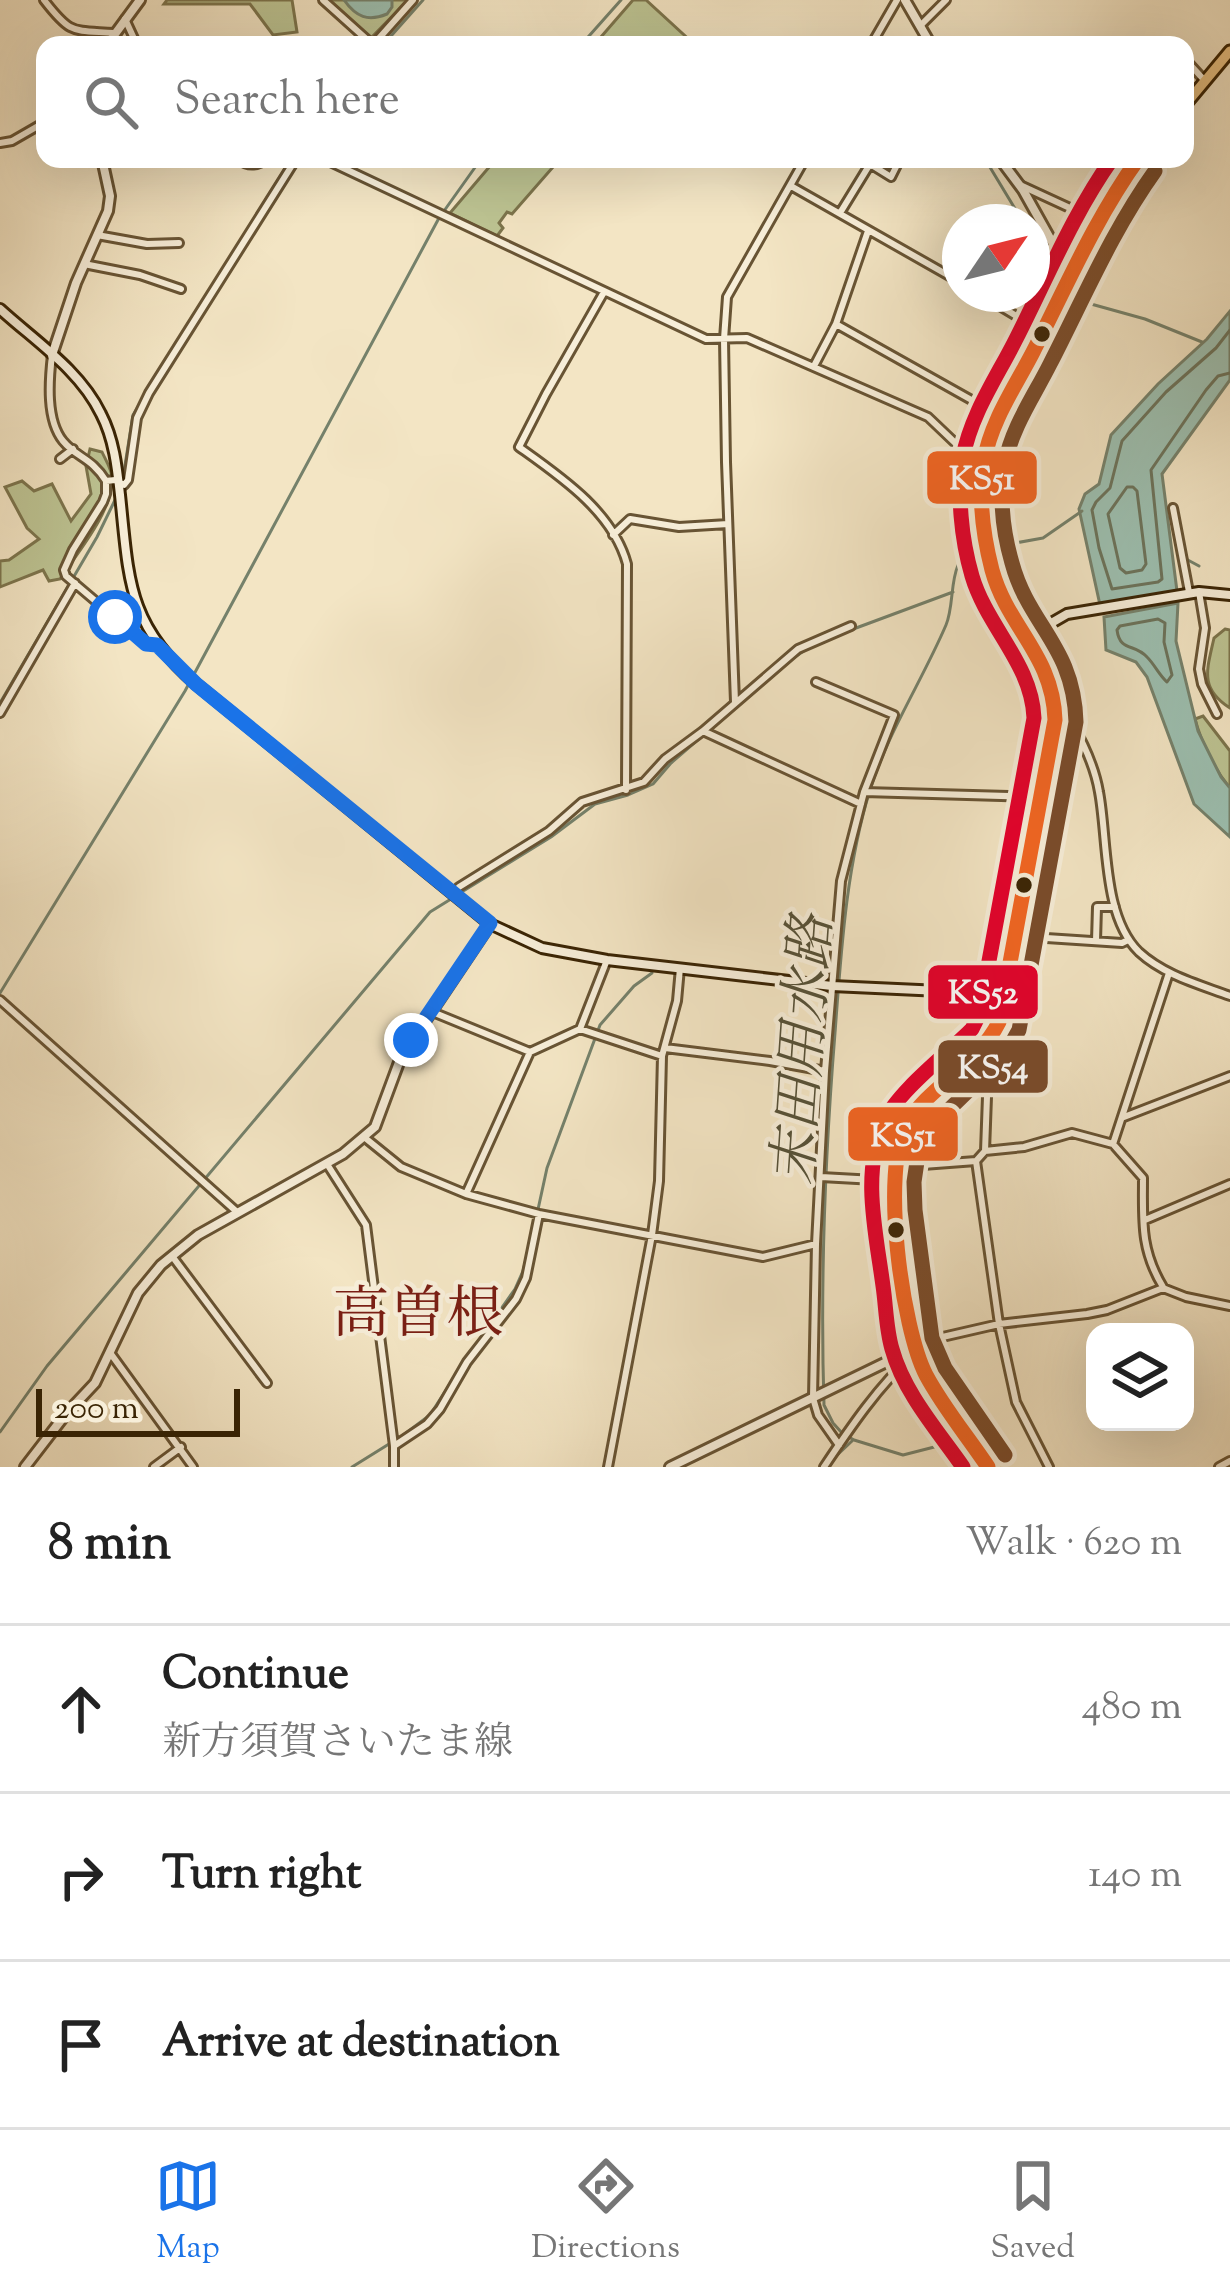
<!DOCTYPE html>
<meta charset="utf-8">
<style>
body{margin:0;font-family:"Sorts Mill Goudy","Noto Serif JP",serif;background:#f6f6f6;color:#222}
.controls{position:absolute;right:36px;bottom:36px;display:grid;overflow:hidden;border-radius:24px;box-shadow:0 12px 48px #0002}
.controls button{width:108px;height:108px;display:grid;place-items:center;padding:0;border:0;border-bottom:3px solid #e0e0e0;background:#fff;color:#222;font:60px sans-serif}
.compass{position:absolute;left:942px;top:204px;width:108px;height:108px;border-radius:50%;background:#fff;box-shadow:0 12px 48px #0002;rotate:55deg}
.scale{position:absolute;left:36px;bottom:30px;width:204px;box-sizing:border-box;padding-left:12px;border:6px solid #3a2404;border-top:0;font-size:33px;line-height:42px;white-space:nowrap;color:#3a2404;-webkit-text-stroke:9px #f7eed9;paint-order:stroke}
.stop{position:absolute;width:36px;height:36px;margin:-27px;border:9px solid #1a73e8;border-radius:50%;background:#fff}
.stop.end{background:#1a73e8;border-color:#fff;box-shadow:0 3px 12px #0008}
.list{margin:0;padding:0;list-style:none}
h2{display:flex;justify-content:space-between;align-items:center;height:156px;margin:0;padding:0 48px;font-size:51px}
h2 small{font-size:39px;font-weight:400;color:#767676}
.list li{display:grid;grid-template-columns:78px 1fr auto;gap:36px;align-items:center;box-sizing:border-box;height:168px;padding:0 48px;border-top:3px solid #e0e0e0}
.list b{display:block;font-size:45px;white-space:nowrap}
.list p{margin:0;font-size:39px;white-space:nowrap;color:#767676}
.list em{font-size:39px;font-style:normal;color:#767676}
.icon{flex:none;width:66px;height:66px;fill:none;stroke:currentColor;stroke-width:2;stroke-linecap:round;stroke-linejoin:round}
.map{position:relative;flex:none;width:1230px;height:1467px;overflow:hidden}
.search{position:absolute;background:#fff;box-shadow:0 12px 48px #0002;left:36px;right:36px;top:36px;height:132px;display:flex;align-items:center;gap:30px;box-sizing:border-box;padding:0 42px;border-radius:24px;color:#767676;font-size:45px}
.sheet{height:660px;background:#fff}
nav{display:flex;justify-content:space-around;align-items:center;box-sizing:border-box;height:168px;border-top:3px solid #e0e0e0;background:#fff;font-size:33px;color:#767676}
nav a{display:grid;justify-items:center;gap:6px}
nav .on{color:#1a73e8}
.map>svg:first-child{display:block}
.green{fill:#bdc493;stroke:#7c744c;stroke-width:3}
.water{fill:#9cbfb0;stroke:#75816b;stroke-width:3}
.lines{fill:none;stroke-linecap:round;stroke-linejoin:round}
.shore{stroke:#6b725a;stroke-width:3}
.stream{stroke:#75816b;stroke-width:3}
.minor-casing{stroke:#685434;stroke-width:12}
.tertiary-casing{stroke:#685434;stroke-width:14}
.secondary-casing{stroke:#3a2404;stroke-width:14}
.primary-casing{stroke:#3a2404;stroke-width:15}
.minor{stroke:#f7eed9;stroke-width:6}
.tertiary{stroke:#f7eed9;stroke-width:8}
.secondary{stroke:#f7eed9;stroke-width:8}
.primary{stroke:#eac282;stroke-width:9}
.bus-1-casing{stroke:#f7eed9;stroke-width:24}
.bus-2-casing{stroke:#f7eed9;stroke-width:24}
.bus-3-casing{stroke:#f7eed9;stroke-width:24}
.bus-1{stroke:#f26522;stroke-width:15}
.bus-2{stroke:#7a4b2a;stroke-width:15}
.bus-3{stroke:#e4002b;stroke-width:15}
.route{stroke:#1a73e8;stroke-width:15}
.bus-dot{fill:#3a2404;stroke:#f7eed9;stroke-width:4.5}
.labels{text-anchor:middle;stroke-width:9;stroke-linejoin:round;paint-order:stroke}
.water-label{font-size:54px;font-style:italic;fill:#575238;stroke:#f7eed9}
.quarter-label{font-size:57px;fill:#7a1f14;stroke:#f7eed9}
.line-badge{stroke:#f7eed9;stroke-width:4.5}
.badge-label{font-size:33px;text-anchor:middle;font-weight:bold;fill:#fff}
</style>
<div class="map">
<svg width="1230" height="1467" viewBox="0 0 1230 1467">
<rect width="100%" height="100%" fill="#f3e5c4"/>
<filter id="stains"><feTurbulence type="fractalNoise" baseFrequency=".00167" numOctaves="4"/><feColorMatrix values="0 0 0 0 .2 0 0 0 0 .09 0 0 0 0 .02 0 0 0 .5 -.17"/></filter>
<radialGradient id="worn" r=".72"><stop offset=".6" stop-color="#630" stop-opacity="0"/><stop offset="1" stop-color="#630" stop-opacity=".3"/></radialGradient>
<path class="green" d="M167 0H292L297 32 273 35 250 4H164Z
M328 0H408L371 38Z
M633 0H646L695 45H594Z
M496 159H560L512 214 507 212 499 223 503 228 497 236 450 213Z
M90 449 102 452C106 461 113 471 112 480 112 512 77 553 60 579L49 581 43 570 0 587V561L9 560 39 539 27 528 5 487 22 481 34 491 52 484 71 521 91 494 86 466Z
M1225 629 1230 630V708C1199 688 1207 670 1214 638Z
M1203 716 1230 751V788C1214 769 1201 742 1195 719Z"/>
<path class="water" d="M344 0H392V7L387 14C368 22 356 17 344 0Z
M1230 311V380L1162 474 1177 591 1100 605 1079 509 1085 494 1099 484 1111 435 1158 384 1207 339Z
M1178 603 1176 641 1198 731 1221 777 1230 788V837L1194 804 1147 677 1136 662 1106 650 1104 617Z"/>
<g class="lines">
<path class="shore" d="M1230 330 1216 348 1166 392 1122 441 1110 488 1096 502 1092 510 1099 548 1112 589 1158 582 1162 579 1151 470 1206 390 1218 376 1230 373
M1127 487H1133L1137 491 1146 564 1142 570 1126 573 1120 568 1108 514Z
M1158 619 1165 623 1164 642 1172 675 1167 682C1159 675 1155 665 1147 657 1134 643 1120 652 1117 630L1120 626Z"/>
<path class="stream" d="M383 45 423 0
M581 45 621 0
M985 159 1023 222
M1032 238 1050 270 1062 273 1065 281
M1069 290 1073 299 1145 319 1202 342
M122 484 133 415 291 159
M993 547 1043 538 1082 511
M1186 559 1199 566
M959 560 965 478 969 467
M848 631 953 592
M0 703 97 537 116 498
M460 893 551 837 595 804 628 795 653 784 671 763 792 659 811 646
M0 993 185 691 439 218 481 159
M537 1214 547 1168 600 1025 634 986 652 973
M470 1353 515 1289 523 1271 532 1235
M0 1432 47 1366 430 912 451 899
M398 1439 430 1415 455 1376
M833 1459 852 1441
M352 1467 389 1444
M977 1467 962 1446 946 1444 903 1455 854 1440 842 1433 833 1423 824 1405C820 1280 825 1157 835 1033 841 953 846 867 870 790 888 732 922 681 946 625 957 599 945 556 979 548"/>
<g class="minor-casing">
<path id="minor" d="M44 0C71 35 72 30 114 33
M323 0 373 45 413 0
M125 19 137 45
M920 26 946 0
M871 45 897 0
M1185 59 1205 81
M0 143 12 141 45 122
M238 159C248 167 257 166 267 159
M324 159 706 339 747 338 928 417 971 458 975 488 980 491
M1020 185 1098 221
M791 186 960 282
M840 213 870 164 891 177 900 159
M97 235 147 244 179 243
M84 264 140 275 181 289
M604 292 546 394 519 447C561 477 613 512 627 564L626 790
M980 294 1043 332
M836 324 1000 416
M52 355C49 381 46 420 63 441 77 458 92 458 106 481L115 480 124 485 128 480 137 418 149 393 296 159
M814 366 836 324 868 231
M60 459 73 449
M106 481V494L103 502 73 550 64 570 66 576 146 644 157 645
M1173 508 1189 592
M613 535 630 519 679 527 728 524
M1199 592 1205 628 1199 669 1202 684 1217 714
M816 682 894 715 864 792 841 881 825 1071 816 1244 813 1398 818 1415 839 1445
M735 702 726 462 724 339 727 297 805 159
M0 713 75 583
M1055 720 1072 723C1084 744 1095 768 1099 792 1108 839 1102 916 1139 952 1164 975 1198 984 1230 996
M703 731 861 804
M864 792 1040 797
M452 894 459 887 549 831 582 802 644 782 665 759 703 731 798 649 851 626
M1016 936 1122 943 1128 940
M1096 941 1097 907H1115
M0 1000 237 1212
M430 1011 530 1052
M580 1029 662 1056
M989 1042 985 1151 976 1161 999 1324 1016 1402 1049 1467
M665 1048 770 1061 825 1071
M1124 1117 1230 1076
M364 1137 401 1167 466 1194 539 1214 763 1257 816 1244
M1113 1144 1169 973
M985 1151 1024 1147 1072 1133 1113 1144 1143 1178C1143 1220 1140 1249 1163 1287
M327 1164 366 1225 394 1446V1467
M896 1167 976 1161
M821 1177 893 1181
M466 1194 530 1052 580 1029 607 960
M1145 1220 1230 1184
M172 1256 267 1383
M912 1344 999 1324 1087 1314 1107 1310 1163 1288 1186 1297 1230 1306
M111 1354 193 1467
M394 1446 427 1424 440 1409 467 1362 516 1299 526 1278 539 1214
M154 1467 181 1447
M608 1467 652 1235 659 1181 662 1056 677 1001 680 968
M824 1467C850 1428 879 1385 914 1354
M1219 1467 1230 1461"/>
</g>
<g class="tertiary-casing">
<path id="tertiary" d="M905 0 931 45
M107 45 140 0
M1000 159 1023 190 1071 276
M52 355 76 283 108 211 110 196 102 159
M25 1467 65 1415 95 1383 138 1293 161 1265 198 1235 343 1154 375 1127 401 1057 490 924
M670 1467 905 1353 914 1354"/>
</g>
<g class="secondary-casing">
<path id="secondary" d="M0 309C35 341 80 370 101 414 114 439 117 467 120 495 129 580 127 624 196 684L490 924 542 948 607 960 832 986 1006 994
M1027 637 1067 614 1199 592 1230 595"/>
</g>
<g class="primary-casing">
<path id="primary" d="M1185 105 1230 51
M988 1467 927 1378 912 1344 894 1212 893 1181 897 1150 903 1131 911 1117 989 1042 999 1022 1055 720C1059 660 1012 631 995 579 984 547 978 494 984 461 990 423 1016 386 1033 352 1065 289 1095 215 1138 159"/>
</g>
<use href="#minor" class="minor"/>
<use href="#tertiary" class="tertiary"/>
<use href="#secondary" class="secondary"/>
<use href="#primary" class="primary"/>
<g class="bus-1-casing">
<path id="bus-1" d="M988 1467C968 1437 943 1407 926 1375 902 1329 880 1169 907 1124 929 1086 977 1066 999 1022L1055 720C1053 655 1008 628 992 570 983 535 978 496 984 461 991 421 1015 387 1033 352 1066 287 1095 219 1138 159"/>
</g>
<g class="bus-2-casing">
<path id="bus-2" d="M1005 1455 945 1368 932 1338 915 1210 914 1182 918 1155 928 1130 1005 1055 1019 1030 1076 722C1074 646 1029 626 1012 563 1003 532 999 496 1005 463 1012 427 1034 396 1050 364 1084 298 1112 231 1155 171"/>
</g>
<g class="bus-3-casing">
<path id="bus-3" d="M963 1467C938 1431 904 1393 892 1349 886 1329 886 1306 883 1286 876 1233 861 1173 884 1122 897 1092 947 1054 972 1029L979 1015 1034 718C1032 664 987 627 972 576 961 538 957 495 963 457 971 414 997 377 1016 339 1047 278 1073 214 1112 159"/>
</g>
<use href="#bus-1" class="bus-1"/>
<use href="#bus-2" class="bus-2"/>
<use href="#bus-3" class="bus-3"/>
</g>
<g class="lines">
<path class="route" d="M115 617 146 644 157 645 196 684 490 923 411 1040"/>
</g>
<g class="bus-dot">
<circle cx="1042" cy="334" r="10"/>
<circle cx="1024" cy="885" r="10"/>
<circle cx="896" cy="1230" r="10"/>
</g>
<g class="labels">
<g class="water-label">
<text transform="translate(801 1050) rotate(-86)" y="19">末田用水路</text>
</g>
<g class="quarter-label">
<text x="418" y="1332">高曽根</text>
</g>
</g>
<g class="line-badge">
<rect x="925" y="449" width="114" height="57" rx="12" fill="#f26522"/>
<rect x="926" y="963" width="114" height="58" rx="12" fill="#e4002b"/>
<rect x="936" y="1038" width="114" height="57" rx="12" fill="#7a4b2a"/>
<rect x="846" y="1105" width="114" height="58" rx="12" fill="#f26522"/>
</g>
<g class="badge-label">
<text x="982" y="489">KS51</text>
<text x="983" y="1003">KS52</text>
<text x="993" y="1078">KS54</text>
<text x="903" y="1146">KS51</text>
</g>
<rect width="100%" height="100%" filter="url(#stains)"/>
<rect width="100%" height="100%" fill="url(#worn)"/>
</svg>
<div class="controls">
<button><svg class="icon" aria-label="layers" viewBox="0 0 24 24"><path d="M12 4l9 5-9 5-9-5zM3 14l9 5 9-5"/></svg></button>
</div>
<svg class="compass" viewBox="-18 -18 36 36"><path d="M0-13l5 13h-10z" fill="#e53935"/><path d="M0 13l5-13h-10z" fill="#767676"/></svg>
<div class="scale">200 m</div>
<div class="stop" style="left:115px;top:617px"></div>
<div class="stop end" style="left:411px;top:1040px"></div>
<div class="search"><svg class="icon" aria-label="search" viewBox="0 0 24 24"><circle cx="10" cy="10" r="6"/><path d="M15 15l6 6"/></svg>Search here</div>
</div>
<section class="sheet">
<h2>8 min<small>Walk · 620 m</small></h2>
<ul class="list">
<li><svg class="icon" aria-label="ahead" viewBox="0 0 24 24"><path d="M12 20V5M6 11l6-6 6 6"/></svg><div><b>Continue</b><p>新方須賀さいたま線</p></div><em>480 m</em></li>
<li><svg class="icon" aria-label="right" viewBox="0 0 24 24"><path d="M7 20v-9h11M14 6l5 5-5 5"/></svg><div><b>Turn right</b></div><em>140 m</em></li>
<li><svg class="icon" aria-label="arrive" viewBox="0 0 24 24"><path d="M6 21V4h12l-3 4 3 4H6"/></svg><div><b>Arrive at destination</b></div></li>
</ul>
</section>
<nav>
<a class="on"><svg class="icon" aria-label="map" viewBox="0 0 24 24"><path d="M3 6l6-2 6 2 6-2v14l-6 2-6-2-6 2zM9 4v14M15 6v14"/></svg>Map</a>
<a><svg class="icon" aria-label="directions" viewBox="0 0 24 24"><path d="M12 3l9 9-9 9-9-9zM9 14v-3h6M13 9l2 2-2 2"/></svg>Directions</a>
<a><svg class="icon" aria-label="saved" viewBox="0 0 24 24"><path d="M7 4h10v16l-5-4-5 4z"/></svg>Saved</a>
</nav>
